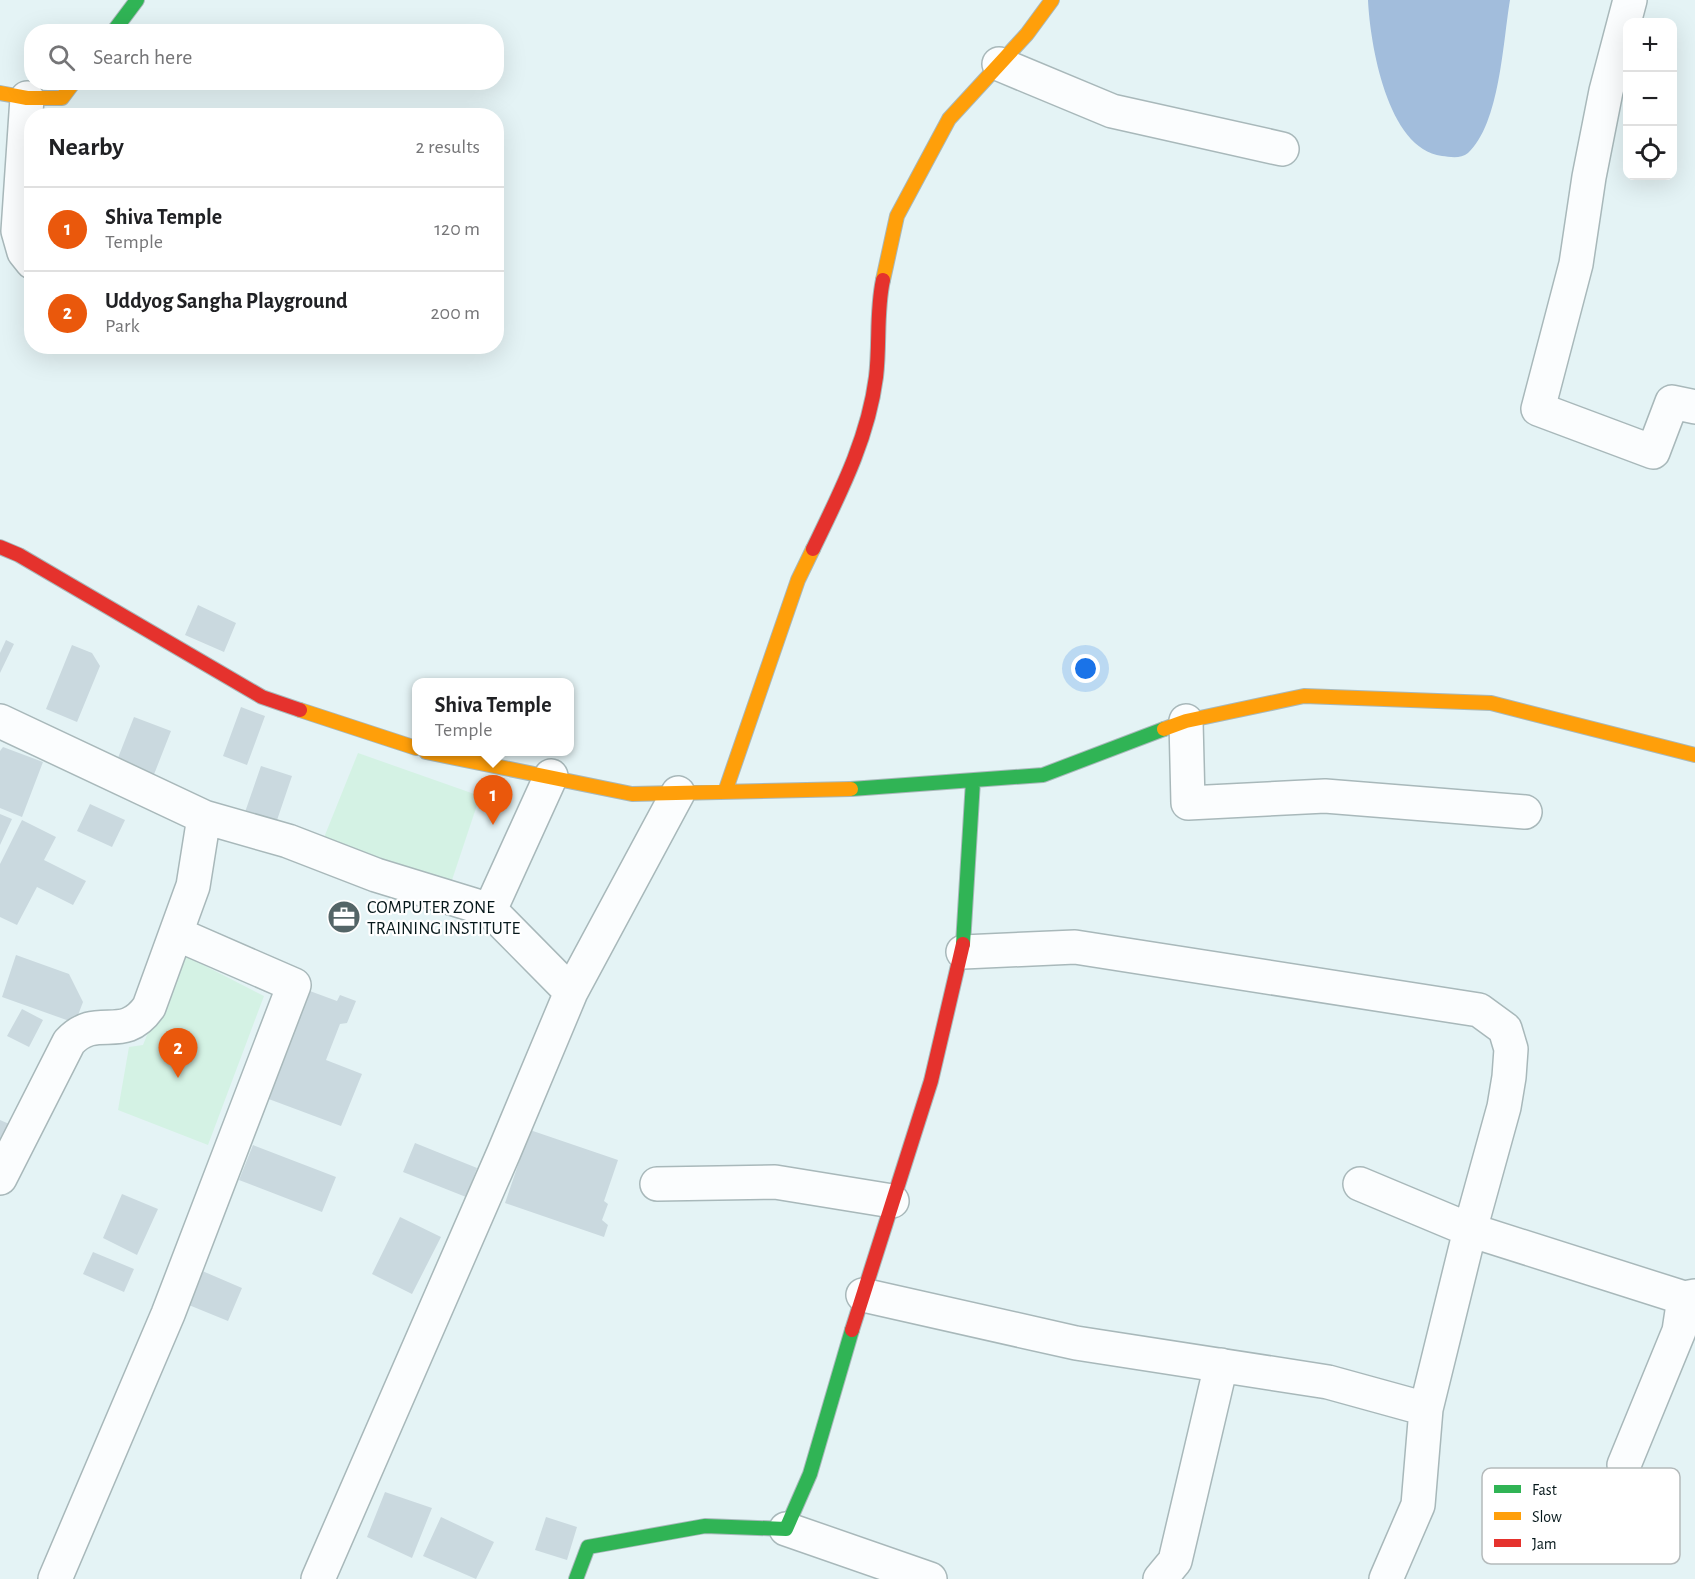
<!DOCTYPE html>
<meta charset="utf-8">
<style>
body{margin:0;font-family:"Alegreya Sans",sans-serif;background:#f2f2f2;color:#202124}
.controls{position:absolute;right:18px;top:18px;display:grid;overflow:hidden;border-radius:12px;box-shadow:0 6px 24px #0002}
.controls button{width:54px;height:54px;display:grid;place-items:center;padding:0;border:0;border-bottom:2px solid #e0e0e0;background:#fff;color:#202124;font:30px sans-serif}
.you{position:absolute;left:1086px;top:669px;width:21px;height:21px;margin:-15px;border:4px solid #fff;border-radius:50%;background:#1a73e8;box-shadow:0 0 0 9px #1a73e833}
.badge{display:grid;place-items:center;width:39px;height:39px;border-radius:50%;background:#ea580c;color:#fff;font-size:20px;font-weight:700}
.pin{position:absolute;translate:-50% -50px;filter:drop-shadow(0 2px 3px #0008)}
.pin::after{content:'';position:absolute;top:32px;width:21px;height:18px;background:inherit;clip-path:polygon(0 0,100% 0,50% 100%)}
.popup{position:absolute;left:412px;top:678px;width:162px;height:78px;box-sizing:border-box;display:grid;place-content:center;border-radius:12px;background:#fff;filter:drop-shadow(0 2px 4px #0005);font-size:20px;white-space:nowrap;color:#757577}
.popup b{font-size:22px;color:#202124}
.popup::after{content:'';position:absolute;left:50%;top:100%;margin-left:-12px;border:12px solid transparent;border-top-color:#fff}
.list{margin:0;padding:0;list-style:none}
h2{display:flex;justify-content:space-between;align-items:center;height:78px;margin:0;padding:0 24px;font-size:26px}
h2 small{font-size:20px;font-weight:400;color:#757577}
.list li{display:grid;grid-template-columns:39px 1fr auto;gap:18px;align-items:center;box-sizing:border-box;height:84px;padding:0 24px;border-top:2px solid #e0e0e0}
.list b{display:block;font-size:22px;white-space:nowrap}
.list p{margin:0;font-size:20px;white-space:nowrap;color:#757577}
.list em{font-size:20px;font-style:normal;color:#757577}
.icon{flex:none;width:33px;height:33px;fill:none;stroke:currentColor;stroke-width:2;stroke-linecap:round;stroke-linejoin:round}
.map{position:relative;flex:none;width:1695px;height:1579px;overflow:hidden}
.search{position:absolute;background:#fff;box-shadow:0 6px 24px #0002;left:24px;top:24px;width:480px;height:66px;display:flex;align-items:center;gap:15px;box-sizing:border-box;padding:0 21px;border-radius:24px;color:#757577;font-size:22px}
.panel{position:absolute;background:#fff;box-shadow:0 6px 24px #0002;left:24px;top:108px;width:480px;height:246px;border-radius:24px}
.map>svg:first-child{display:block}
.green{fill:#d4f2e4}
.water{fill:#a2bddc}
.building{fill:#cad9df}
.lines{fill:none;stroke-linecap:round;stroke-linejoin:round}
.street-casing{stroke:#a8b8ba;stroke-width:36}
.fast-casing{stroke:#a8b8ba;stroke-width:16}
.slow-casing{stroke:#a8b8ba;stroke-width:16}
.jam-casing{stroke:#a8b8ba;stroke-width:16}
.street{stroke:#fbfdfe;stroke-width:33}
.fast{stroke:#30b455;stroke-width:14}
.slow{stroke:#ff9f0a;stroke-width:14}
.jam{stroke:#e5322d;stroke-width:14}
.labels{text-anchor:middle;stroke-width:4.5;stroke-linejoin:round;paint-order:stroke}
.poi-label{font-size:18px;fill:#06181b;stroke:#fff;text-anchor:start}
.key{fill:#fff;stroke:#b4babb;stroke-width:1.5}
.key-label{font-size:16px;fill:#06181b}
</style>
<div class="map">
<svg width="1695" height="1579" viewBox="0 0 1695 1579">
<rect width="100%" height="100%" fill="#e4f3f5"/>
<path class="green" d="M358 753 480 796 449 889 323 840Z
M180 953 264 996 208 1145 118 1110 129 1047 143 1045Z"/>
<path class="water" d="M1368 0H1510C1503 41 1500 124 1468 153 1461 159 1450 157 1442 156 1387 149 1370 43 1368 0Z"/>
<path class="building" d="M198 605 236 623 224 652 185 635Z
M6 640 14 644 0 673V653Z
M72 645 92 653 100 666 77 722 46 709Z
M241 707 265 716 247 765 223 756Z
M134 717 171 731 153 777 116 763Z
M3 747 43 762 22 817 0 808V751Z
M261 766 292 776 275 826 244 815Z
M90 804 125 820 112 847 77 831Z
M0 814 12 819 0 845Z
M22 820 56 837 44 860 86 881 73 905 37 887 17 925 0 917V864Z
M16 955 69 974 83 1002 75 1023 2 997Z
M299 987 337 1001 340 995 356 1001 347 1023 340 1024 326 1060 362 1074 341 1126 258 1095Z
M22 1009 43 1020 29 1047 7 1036Z
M0 1120 16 1127 0 1160Z
M530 1130 618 1160 604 1201 608 1204 602 1220 608 1225 604 1237 505 1203Z
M415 1143 477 1168 466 1197 403 1172Z
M253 1145 336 1177 322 1212 239 1180Z
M122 1194 158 1209 137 1255 103 1238Z
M400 1217 441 1237 412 1294 372 1274Z
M93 1252 134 1269 124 1292 83 1274Z
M193 1267 242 1288 228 1321 179 1301Z
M385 1492 432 1508 412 1558 367 1537Z
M441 1517 494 1542 476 1579 423 1556Z
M546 1517 577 1527 567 1560 535 1550Z"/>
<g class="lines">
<g class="street-casing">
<path id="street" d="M1630 0 1606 91 1589 177 1576 264 1538 409 1653 452 1672 402 1695 407
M999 64 1112 111 1282 149
M27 98 18 231 24 252 32 262
M0 721 204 817
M1186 721 1188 803 1325 796 1525 812
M490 910 571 992
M963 952 1075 947 1479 1010 1505 1029 1511 1049 1509 1077 1504 1107 1470 1230 1426 1409
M0 1178 69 1042C98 1011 122 1045 149 1007L193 886 204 817 288 841 376 875 490 910 551 776
M657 1184 775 1182 892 1201
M1360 1184 1470 1230 1684 1298 1695 1296
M863 1295 1076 1343 1328 1382 1426 1409 1418 1505 1386 1579
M1624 1465 1679 1331 1684 1298
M786 1529 930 1579
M55 1579 168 1314 294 985 177 934
M318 1579 504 1152 571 992 678 793
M1160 1579 1175 1561 1221 1365"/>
</g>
<g class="fast-casing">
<path id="fast" d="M113 32 137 0
M851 789 1043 775 1164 729
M963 944 973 781
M576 1579 588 1547 705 1526 786 1529 810 1474 852 1330"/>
</g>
<g class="slow-casing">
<path id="slow" d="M0 93 27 98H62L74 82
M883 280 897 216 949 119 1027 34 1052 0
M300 710 416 748
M1164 729 1186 721 1304 696 1491 703 1695 755
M426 752 632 794 851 789
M725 792 798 580 813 549"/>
</g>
<g class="jam-casing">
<path id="jam" d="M0 547 19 555 262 697 300 710
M813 549C840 493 868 439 876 377 880 344 876 312 883 280
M852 1330 931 1081 963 944"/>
</g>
<use href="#street" class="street"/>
<use href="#fast" class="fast"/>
<use href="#slow" class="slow"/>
<use href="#jam" class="jam"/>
</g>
<defs>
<g id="office-disc" transform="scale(1.725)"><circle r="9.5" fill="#546567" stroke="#fff"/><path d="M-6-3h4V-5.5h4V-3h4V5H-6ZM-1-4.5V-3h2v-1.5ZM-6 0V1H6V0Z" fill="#fff"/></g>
</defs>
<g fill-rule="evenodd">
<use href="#office-disc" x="344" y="917"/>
</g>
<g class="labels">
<g class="poi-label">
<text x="367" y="913">COMPUTER ZONE<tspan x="367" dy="21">TRAINING INSTITUTE</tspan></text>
</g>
</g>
<rect x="1482" y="1468" width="198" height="96" rx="9" class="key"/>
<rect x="1494" y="1485" width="27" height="8" fill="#30b455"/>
<rect x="1494" y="1512" width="27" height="8" fill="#ff9f0a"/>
<rect x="1494" y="1539" width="27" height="8" fill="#e5322d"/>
<g class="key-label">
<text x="1532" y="1495">Fast</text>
<text x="1532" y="1522">Slow</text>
<text x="1532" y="1549">Jam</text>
</g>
</svg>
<div class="controls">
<button>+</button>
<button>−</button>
<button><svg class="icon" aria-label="locate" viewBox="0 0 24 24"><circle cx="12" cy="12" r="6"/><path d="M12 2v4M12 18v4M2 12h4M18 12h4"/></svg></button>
</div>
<div class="you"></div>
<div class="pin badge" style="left:493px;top:825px">1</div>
<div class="popup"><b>Shiva Temple</b>Temple</div>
<div class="pin badge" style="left:178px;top:1078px">2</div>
<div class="search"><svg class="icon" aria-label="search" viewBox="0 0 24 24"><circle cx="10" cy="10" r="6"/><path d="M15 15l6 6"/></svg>Search here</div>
<section class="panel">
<h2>Nearby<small>2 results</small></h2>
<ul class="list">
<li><span class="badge">1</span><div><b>Shiva Temple</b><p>Temple</p></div><em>120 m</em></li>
<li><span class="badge">2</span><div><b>Uddyog Sangha Playground</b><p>Park</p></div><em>200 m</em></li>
</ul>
</section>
</div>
